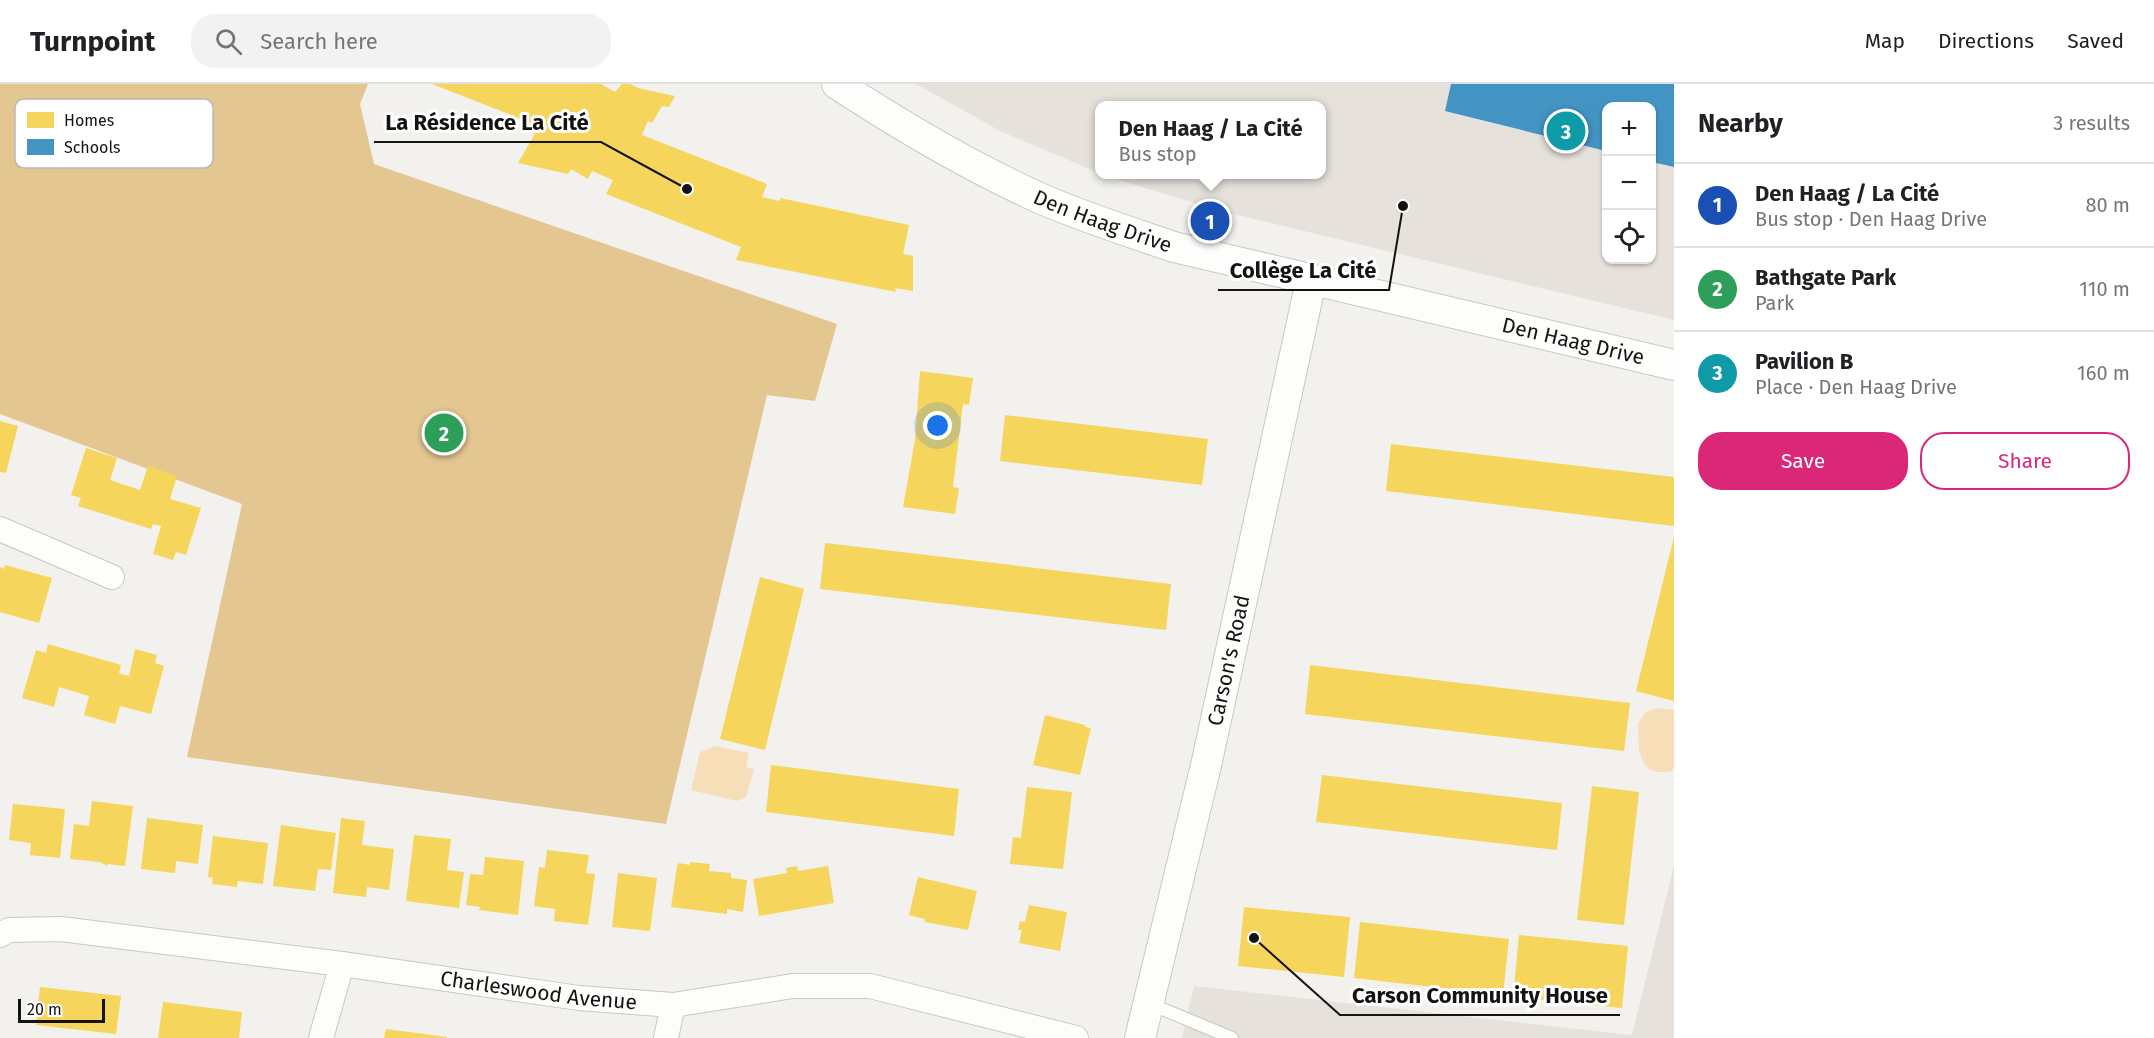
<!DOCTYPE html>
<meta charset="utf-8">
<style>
body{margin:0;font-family:"Fira Sans",sans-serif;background:#f2f2f2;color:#202124}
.controls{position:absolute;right:18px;top:18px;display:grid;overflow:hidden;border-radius:12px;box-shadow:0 2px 4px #0004}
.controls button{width:54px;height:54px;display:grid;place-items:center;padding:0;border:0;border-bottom:2px solid #e0e0e0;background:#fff;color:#202124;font:30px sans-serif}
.scale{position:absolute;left:18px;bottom:15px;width:87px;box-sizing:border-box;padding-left:6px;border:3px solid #141312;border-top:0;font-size:16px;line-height:21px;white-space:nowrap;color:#141312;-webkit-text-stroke:4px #fff;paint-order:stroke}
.you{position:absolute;left:938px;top:342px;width:21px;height:21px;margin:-15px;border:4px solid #fff;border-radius:50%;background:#1a73e8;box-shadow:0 0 0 9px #1a73e833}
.badge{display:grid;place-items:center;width:39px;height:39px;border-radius:50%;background:#db2777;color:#fff;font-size:20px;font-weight:700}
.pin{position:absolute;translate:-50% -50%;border:3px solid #fff;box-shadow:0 2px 6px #0006}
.popup{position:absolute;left:1095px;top:17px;width:231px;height:78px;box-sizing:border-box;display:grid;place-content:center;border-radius:12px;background:#fff;filter:drop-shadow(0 2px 4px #0005);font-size:20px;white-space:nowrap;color:#757577}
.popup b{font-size:22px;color:#202124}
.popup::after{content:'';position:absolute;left:50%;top:100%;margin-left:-12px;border:12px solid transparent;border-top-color:#fff}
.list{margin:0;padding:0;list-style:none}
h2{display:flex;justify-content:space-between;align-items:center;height:78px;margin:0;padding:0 24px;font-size:26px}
h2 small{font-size:20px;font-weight:400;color:#757577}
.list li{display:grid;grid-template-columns:39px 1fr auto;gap:18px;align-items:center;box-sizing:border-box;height:84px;padding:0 24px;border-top:2px solid #e0e0e0}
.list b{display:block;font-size:22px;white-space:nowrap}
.list p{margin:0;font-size:20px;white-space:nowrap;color:#757577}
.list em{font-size:20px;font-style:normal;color:#757577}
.actions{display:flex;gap:12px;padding:18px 24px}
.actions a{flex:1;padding:14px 0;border:2px solid #db2777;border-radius:24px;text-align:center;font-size:21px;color:#db2777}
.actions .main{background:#db2777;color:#fff}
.icon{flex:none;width:33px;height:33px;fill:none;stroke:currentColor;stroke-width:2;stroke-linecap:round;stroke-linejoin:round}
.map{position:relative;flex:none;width:1674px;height:954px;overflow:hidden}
header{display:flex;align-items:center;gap:36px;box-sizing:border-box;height:84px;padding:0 30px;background:#fff;border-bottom:2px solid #e0e0e0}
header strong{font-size:28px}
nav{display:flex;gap:33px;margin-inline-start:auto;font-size:21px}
.search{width:420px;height:54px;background:#f2f2f2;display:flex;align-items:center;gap:15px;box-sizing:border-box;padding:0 21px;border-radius:24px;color:#757577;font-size:22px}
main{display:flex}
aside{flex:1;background:#fff}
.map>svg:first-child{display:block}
.built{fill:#e6e1db;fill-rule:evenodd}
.green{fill:#f5deb8}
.forest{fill:#e4c691}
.homes{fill:#f6d55c}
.schools{fill:#4393c3}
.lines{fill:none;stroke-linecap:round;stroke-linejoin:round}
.service-casing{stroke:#c8c7c5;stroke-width:14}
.minor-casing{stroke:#c8c7c5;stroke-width:26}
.tertiary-casing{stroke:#c8c7c5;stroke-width:32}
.service{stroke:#fdfdfc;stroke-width:12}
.minor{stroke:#fdfdfc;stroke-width:24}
.tertiary{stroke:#fdfdfc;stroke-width:30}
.labels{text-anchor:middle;stroke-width:6;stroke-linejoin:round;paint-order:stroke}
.street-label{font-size:21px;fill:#141312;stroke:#fff}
.key{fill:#fff;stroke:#b8b8b8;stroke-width:1.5}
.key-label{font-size:16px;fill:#141312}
.leader{fill:none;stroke:#141312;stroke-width:2}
.callout-dot{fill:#141312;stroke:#fff;stroke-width:2}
.callout-label{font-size:22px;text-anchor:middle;font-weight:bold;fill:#141312;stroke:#fff;stroke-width:6;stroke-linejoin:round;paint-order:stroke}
</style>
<header>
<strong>Turnpoint</strong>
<div class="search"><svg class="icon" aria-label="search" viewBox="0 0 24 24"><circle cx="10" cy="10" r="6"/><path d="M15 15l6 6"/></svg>Search here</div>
<nav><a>Map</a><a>Directions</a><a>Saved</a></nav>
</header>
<main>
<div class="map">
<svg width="1674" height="954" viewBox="0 0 1674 954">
<rect width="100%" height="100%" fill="#f3f1ee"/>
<path class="built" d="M916 0H1674V236L1225 128 1102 91 1321 90V21H1099V89L1000 47ZM1606 22H1652V176H1606Z
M1674 781V954H1182L1194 902 1632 951Z"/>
<path class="green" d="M1657 624 1674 626V683L1672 687C1636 694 1639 665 1638 639L1646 628Z
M715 662 749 669 746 683 754 685 746 713 737 717 691 706 700 668Z"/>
<path class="forest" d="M0 0H368L360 20 374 80 837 240 815 317 767 311 666 740 187 673 242 420 0 330Z"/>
<path class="homes" d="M432 0H601L615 8 622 0H630L638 4 675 12 669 23 662 22 652 39 648 37 642 51 767 100 762 113 780 117V114L909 141 903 170 913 172V207L895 204 896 208 736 176 741 163 606 110 613 96 592 87 588 95 571 85 568 90 518 79 535 50 526 45 529 38Z
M920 287 973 294 969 321 963 320 953 403 959 404 955 430 903 423 915 356Z
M1005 331 1208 355 1202 401 1000 377Z
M0 337 18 342 6 389 0 388Z
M1391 360 1674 393V442L1386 407Z
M86 364 117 374 110 396 140 406 148 382 177 392 170 415 201 424 186 471 176 468 173 476 153 470 161 442 153 440 151 445 78 422 81 414 71 411Z
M1674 453V617L1636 607Z
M825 459 1171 500 1166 546 820 505Z
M5 481 52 494 39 539 0 528V483L4 485Z
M760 493 804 505 765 666 720 655Z
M48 560 121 581 119 589 129 592 135 565 157 571 155 579 164 582 151 630 120 622 115 640 84 631 89 612 59 603 54 623 22 614 36 566 46 569Z
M1310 581 1630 619 1624 667 1305 630Z
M1045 631 1085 641V643L1091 644 1080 691 1033 681Z
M771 681 959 705 954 752 766 728Z
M1322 691 1562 719 1557 766 1316 738Z
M1592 702 1639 708 1624 841 1577 836Z
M1027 703 1072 708 1063 785 1010 780 1013 753 1021 754Z
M92 717 133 722 125 782 107 780V782L100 778 70 775 74 740 89 742Z
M13 720 65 725 60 774 30 771 31 759 9 756Z
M147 734 203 741 198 780 176 777 175 789 141 785Z
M341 734 365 737 362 761 394 765 389 806 367 803 366 813 333 809Z
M281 741 336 749 331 786 318 785 315 807 273 802Z
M414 751 451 755 447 786 464 788 459 824 406 817Z
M213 752 268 759 263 800 238 797 237 803 212 800 213 794 208 793Z
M547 766 589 771 586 789 595 790 588 841 554 837 555 825 534 822 539 783 545 784Z
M485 773 524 777 518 831 479 826 480 823 466 821 470 790 483 791Z
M690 778 710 780 709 787 731 789V794L747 796 743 828 727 825V830L671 823 677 782 679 779 690 781Z
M797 782 798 787 828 782 834 819 759 832 753 795 787 789 786 784Z
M618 789 657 794 650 847 612 843Z
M918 793 977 807 968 846 925 838V835L909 831Z
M1029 821 1067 828 1060 867 1019 859 1022 846H1018L1020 837 1025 838Z
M1244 823 1350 833 1344 893 1238 882Z
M1360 838 1509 855 1503 911 1354 894Z
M1519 851 1628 862 1622 924 1513 913Z
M40 903 121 912 116 950 36 941Z
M163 918 242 928 239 954H158Z
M386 945 447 953V954H384Z"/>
<path class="schools" d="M1451 0H1674V83L1652 78V22H1606V67L1445 27Z"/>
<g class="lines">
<g class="service-casing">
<path id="service" d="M1148 919 1232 954"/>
</g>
<g class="minor-casing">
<g id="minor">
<path d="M0 445 112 493"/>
<path id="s1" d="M0 851 9 846 61 845 342 880 579 914 673 921 793 902H870L1076 954"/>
<path d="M321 954 342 880"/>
<path d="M666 954 673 921"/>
</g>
</g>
<g class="tertiary-casing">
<g id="tertiary">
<path id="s2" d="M837 0C903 43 972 84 1044 116 1086 134 1130 148 1174 163L1674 281"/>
<path id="s3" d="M1140 954 1207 677 1311 197"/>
</g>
</g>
<use href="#service" class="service"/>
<use href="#minor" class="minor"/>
<use href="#tertiary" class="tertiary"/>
</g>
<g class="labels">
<g class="street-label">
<text dy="7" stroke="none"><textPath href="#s2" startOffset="300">Den Haag Drive</textPath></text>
<text dy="7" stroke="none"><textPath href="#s2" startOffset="786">Den Haag Drive</textPath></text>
<text dy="7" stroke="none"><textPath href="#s3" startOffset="388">Carson's Road</textPath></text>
<text dy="7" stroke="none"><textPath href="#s1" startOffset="544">Charleswood Avenue</textPath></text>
</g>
</g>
<rect x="15" y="15" width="198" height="69" rx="9" class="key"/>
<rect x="27" y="28" width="27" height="16" fill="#f6d55c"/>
<rect x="27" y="55" width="27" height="16" fill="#4393c3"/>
<g class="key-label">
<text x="64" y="42">Homes</text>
<text x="64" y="69">Schools</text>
</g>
<path class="leader" d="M687 105L601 58H374M1403 122L1389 206H1218M1254 854L1340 931H1620"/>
<g class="callout-dot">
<circle cx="687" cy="105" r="6"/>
<circle cx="1403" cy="122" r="6"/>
<circle cx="1254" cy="854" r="6"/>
</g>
<g class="callout-label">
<text x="487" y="46">La Résidence La Cité</text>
<text x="1303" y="194">Collège La Cité</text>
<text x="1480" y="919">Carson Community House</text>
</g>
</svg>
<div class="controls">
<button>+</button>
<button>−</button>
<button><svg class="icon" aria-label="locate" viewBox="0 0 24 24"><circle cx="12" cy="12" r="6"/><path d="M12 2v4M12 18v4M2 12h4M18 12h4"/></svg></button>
</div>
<div class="scale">20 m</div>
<div class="you"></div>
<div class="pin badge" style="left:1210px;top:137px;background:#1a4fb4">1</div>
<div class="popup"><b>Den Haag / La Cité</b>Bus stop</div>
<div class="pin badge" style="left:444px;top:349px;background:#2e9e5b">2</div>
<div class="pin badge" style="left:1566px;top:47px;background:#0f9aa8">3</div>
</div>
<aside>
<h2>Nearby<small>3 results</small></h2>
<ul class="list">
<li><span class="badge" style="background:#1a4fb4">1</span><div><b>Den Haag / La Cité</b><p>Bus stop · Den Haag Drive</p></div><em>80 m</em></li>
<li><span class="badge" style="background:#2e9e5b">2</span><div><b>Bathgate Park</b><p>Park</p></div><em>110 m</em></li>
<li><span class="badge" style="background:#0f9aa8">3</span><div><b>Pavilion B</b><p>Place · Den Haag Drive</p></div><em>160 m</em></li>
</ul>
<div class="actions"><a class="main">Save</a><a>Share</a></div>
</aside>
</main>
